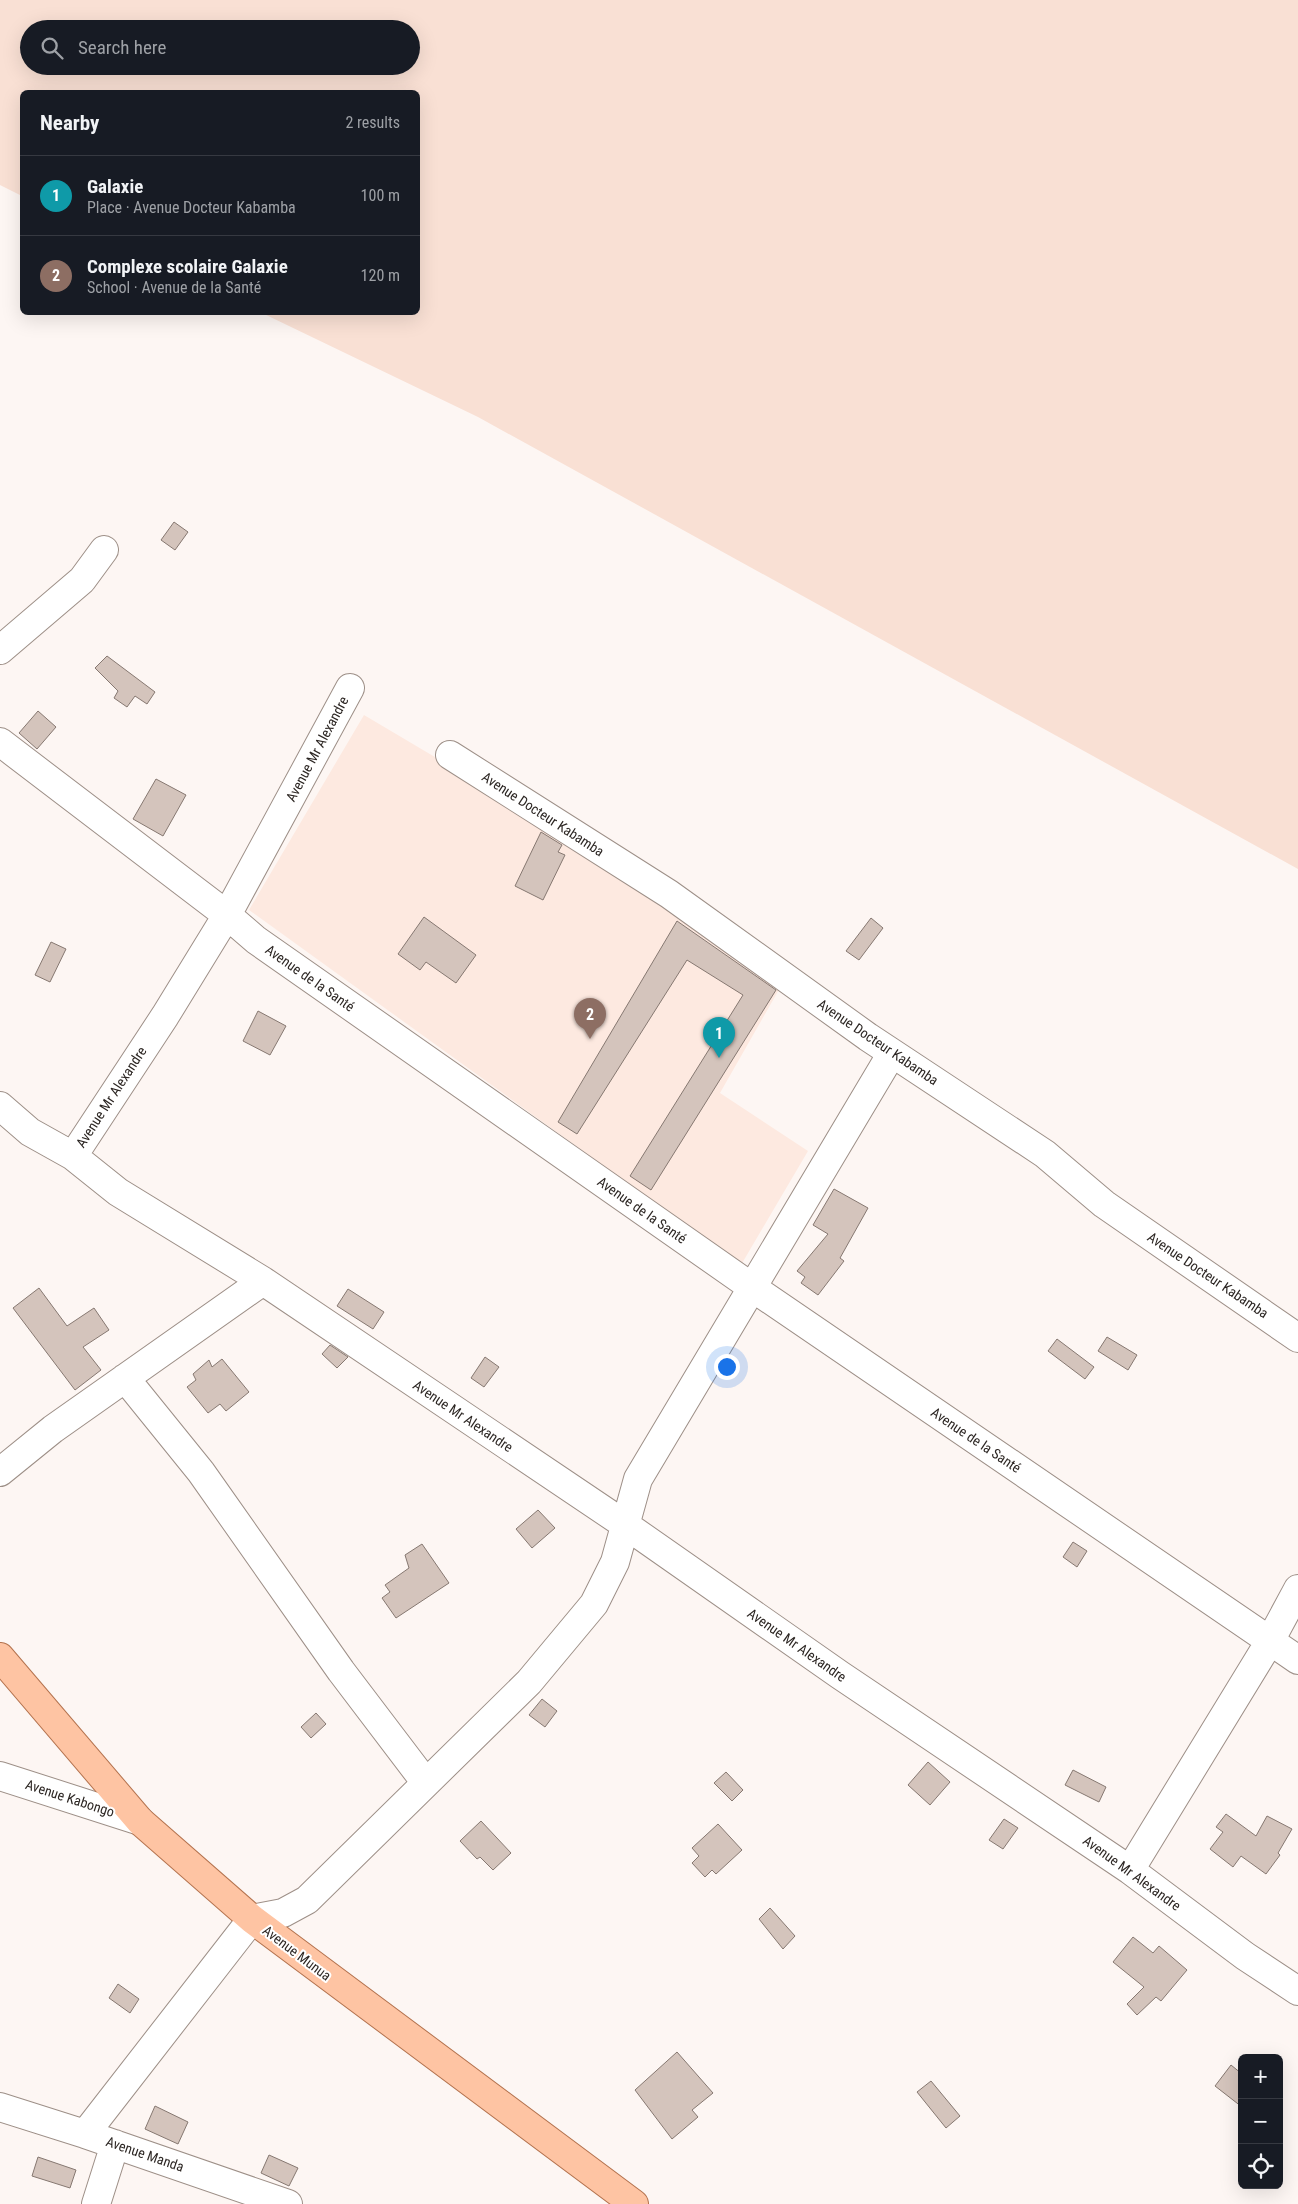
<!DOCTYPE html>
<meta charset="utf-8">
<style>
body{margin:0;font-family:"Roboto Condensed",sans-serif;background:#242831;color:#f1f3f6}
.controls{position:absolute;right:15px;bottom:15px;display:grid;overflow:hidden;border-radius:8px;box-shadow:0 5px 20px #0002}
.controls button{width:45px;height:45px;display:grid;place-items:center;padding:0;border:0;border-bottom:1px solid #363941;background:#171b24;color:#f1f3f6;font:25px sans-serif}
.you{position:absolute;left:726px;top:1366px;width:18px;height:18px;margin:-12px;border:4px solid #fff;border-radius:50%;background:#1a73e8;box-shadow:0 0 0 8px #1a73e833}
.badge{display:grid;place-items:center;width:32px;height:32px;border-radius:50%;background:#ac4c00;color:#fff;font-size:16px;font-weight:700}
.pin{position:absolute;translate:-50% -41px;filter:drop-shadow(0 1px 2px #0008)}
.pin::after{content:'';position:absolute;top:26px;width:18px;height:15px;background:inherit;clip-path:polygon(0 0,100% 0,50% 100%)}
.list{margin:0;padding:0;list-style:none}
h2{display:flex;justify-content:space-between;align-items:center;height:65px;margin:0;padding:0 20px;font-size:21px}
h2 small{font-size:16px;font-weight:400;color:#9ea1a6}
.list li{display:grid;grid-template-columns:32px 1fr auto;gap:15px;align-items:center;box-sizing:border-box;height:80px;padding:0 20px;border-top:1px solid #363941}
.list b{display:block;font-size:19px;white-space:nowrap}
.list p{margin:0;font-size:16px;white-space:nowrap;color:#9ea1a6}
.list em{font-size:16px;font-style:normal;color:#9ea1a6}
.icon{flex:none;width:28px;height:28px;fill:none;stroke:currentColor;stroke-width:2;stroke-linecap:round;stroke-linejoin:round}
.map{position:relative;flex:none;width:1298px;height:2204px;overflow:hidden}
.search{position:absolute;background:#171b24;box-shadow:0 5px 20px #0002;left:20px;top:20px;width:400px;height:55px;display:flex;align-items:center;gap:12px;box-sizing:border-box;padding:0 18px;border-radius:28px;color:#9ea1a6;font-size:19px}
.panel{position:absolute;background:#171b24;box-shadow:0 5px 20px #0002;left:20px;top:90px;width:400px;height:225px;border-radius:8px}
.map>svg:first-child{display:block}
.built{fill:#fde9e0}
.green{fill:#f9e0d4;fill-rule:evenodd}
.building{fill:#d4c4bc;stroke:#867871}
.lines{fill:none;stroke-linecap:round;stroke-linejoin:round}
.minor-casing{stroke:#9d8f87;stroke-width:30}
.major-casing{stroke:#b4734f;stroke-width:30}
.minor{stroke:#fff;stroke-width:28}
.major{stroke:#fec4a3;stroke-width:28}
.labels{text-anchor:middle;stroke-width:4;stroke-linejoin:round;paint-order:stroke}
.street-label{font-size:14px;fill:#2c2623;stroke:#fff}
</style>
<div class="map">
<svg width="1298" height="2204" viewBox="0 0 1298 2204">
<rect width="100%" height="100%" fill="#fdf6f3"/>
<path class="built" d="M364 715 504 798 781 986 720 1093 808 1151 741 1265 249 910Z"/>
<path class="green" d="M0 0H1298V869L478 417 262 313 418 312V92H22V196L0 185ZM29 29H411V66H29Z"/>
<path class="building" d="M174 522 188 532 175 550 161 540Z
M107 656 155 692 147 704 135 696 127 707 114 698 118 691 95 668Z
M38 711 56 727 37 749 19 733Z
M156 779 186 795 163 836 133 819Z
M541 832 562 845 558 852 565 855 543 900 515 886Z
M424 917 476 955 456 983 426 962 420 970 398 954Z
M871 918 883 928 859 960 846 951Z
M677 921 776 990 651 1190 630 1176 743 995 687 960 577 1134 558 1122Z
M51 942 66 949 50 982 35 975Z
M258 1011 286 1026 270 1055 243 1041Z
M834 1189 868 1208 840 1258 844 1261 818 1295 801 1283 805 1277 797 1271 828 1234 813 1225Z
M39 1288 67 1326 94 1308 109 1330 83 1347 101 1370 75 1390 13 1308Z
M348 1289 384 1312 373 1329 337 1306Z
M1107 1337 1137 1355 1128 1370 1098 1351Z
M1057 1339 1094 1367 1085 1379 1048 1351Z
M330 1345 348 1357 337 1368 322 1354Z
M485 1357 499 1367 484 1387 471 1378Z
M222 1359 249 1392 226 1411 220 1404 208 1413 187 1387 196 1380 193 1374 209 1360 212 1367Z
M538 1510 555 1528 532 1548 516 1529Z
M1073 1542 1087 1551 1077 1567 1063 1557Z
M422 1544 449 1583 396 1618 382 1598 390 1592 385 1585 409 1568 405 1555Z
M542 1699 557 1711 545 1727 529 1715Z
M316 1713 326 1724 311 1738 301 1727Z
M928 1762 950 1782 930 1805 908 1785Z
M1073 1770 1106 1787 1099 1802 1065 1785Z
M726 1772 743 1790 732 1801 714 1783Z
M1226 1814 1256 1836 1267 1816 1292 1829 1278 1853 1280 1855 1266 1874 1241 1856 1233 1867 1210 1849 1223 1832 1216 1827Z
M1004 1819 1018 1828 1003 1849 989 1840Z
M481 1821 511 1853 493 1870 480 1857 477 1859 460 1841Z
M718 1824 742 1850 716 1874 712 1870 705 1877 692 1863 699 1856 692 1848Z
M770 1908 795 1936 783 1949 759 1919Z
M1133 1937 1153 1953 1159 1946 1187 1970 1161 2001 1156 1997 1137 2015 1127 2004 1144 1987 1113 1962Z
M118 1984 139 1999 130 2013 109 1998Z
M677 2052 713 2093 692 2110 698 2117 672 2139 635 2090Z
M1231 2065 1242 2074V2107L1215 2086Z
M931 2081 960 2116 946 2128 917 2092Z
M155 2106 188 2122 178 2144 145 2129Z
M269 2155 298 2168 289 2186 261 2173Z
M38 2157 76 2170 70 2188 32 2176Z"/>
<g class="lines">
<g class="minor-casing">
<path id="minor" d="M0 650 82 580 104 550
M0 742 227 915 256 940 753 1288 1298 1660
M450 755 669 894 868 1037 1045 1154 1104 1204 1298 1338
M0 1106 30 1132 73 1156 118 1192 263 1281 627 1526 840 1675 1130 1870 1245 1956 1298 1991
M73 1156 165 1016 227 915 350 688
M125 1378 201 1472 341 1671 426 1783
M0 1472 53 1429 263 1281
M0 1776 140 1821
M1130 1870 1270 1641 1298 1589
M0 2107 85 2134 288 2204
M85 2134 252 1919 283 1913 307 1900 529 1682 594 1604 615 1562 638 1479 892 1053
M96 2204 115 2144"/>
</g>
<g class="major-casing">
<path id="major" d="M0 1657 140 1821 252 1919 634 2204"/>
</g>
<use href="#minor" class="minor"/>
<use href="#major" class="major"/>
</g>
<g class="labels">
<g class="street-label">
<text transform="translate(317 749) rotate(-62)" y="5">Avenue Mr Alexandre</text>
<text transform="translate(543 814) rotate(33)" y="5">Avenue Docteur Kabamba</text>
<text transform="translate(310 978) rotate(35)" y="5">Avenue de la Santé</text>
<text transform="translate(878 1042) rotate(34)" y="5">Avenue Docteur Kabamba</text>
<text transform="translate(111 1097) rotate(-57)" y="5">Avenue Mr Alexandre</text>
<text transform="translate(642 1210) rotate(35)" y="5">Avenue de la Santé</text>
<text transform="translate(1208 1275) rotate(34)" y="5">Avenue Docteur Kabamba</text>
<text transform="translate(463 1416) rotate(34)" y="5">Avenue Mr Alexandre</text>
<text transform="translate(976 1440) rotate(34)" y="5">Avenue de la Santé</text>
<text transform="translate(797 1645) rotate(35)" y="5">Avenue Mr Alexandre</text>
<text transform="translate(70 1798) rotate(18)" y="5">Avenue Kabongo</text>
<text transform="translate(1132 1873) rotate(36)" y="5">Avenue Mr Alexandre</text>
<text transform="translate(297 1953) rotate(37)" y="5">Avenue Munua</text>
<text transform="translate(145 2154) rotate(19)" y="5">Avenue Manda</text>
</g>
</g>
</svg>
<div class="controls">
<button>+</button>
<button>−</button>
<button><svg class="icon" aria-label="locate" viewBox="0 0 24 24"><circle cx="12" cy="12" r="6"/><path d="M12 2v4M12 18v4M2 12h4M18 12h4"/></svg></button>
</div>
<div class="you"></div>
<div class="pin badge" style="left:719px;top:1058px;background:#0f9aa8">1</div>
<div class="pin badge" style="left:590px;top:1039px;background:#8d6e63">2</div>
<div class="search"><svg class="icon" aria-label="search" viewBox="0 0 24 24"><circle cx="10" cy="10" r="6"/><path d="M15 15l6 6"/></svg>Search here</div>
<section class="panel">
<h2>Nearby<small>2 results</small></h2>
<ul class="list">
<li><span class="badge" style="background:#0f9aa8">1</span><div><b>Galaxie</b><p>Place · Avenue Docteur Kabamba</p></div><em>100 m</em></li>
<li><span class="badge" style="background:#8d6e63">2</span><div><b>Complexe scolaire Galaxie</b><p>School · Avenue de la Santé</p></div><em>120 m</em></li>
</ul>
</section>
</div>
